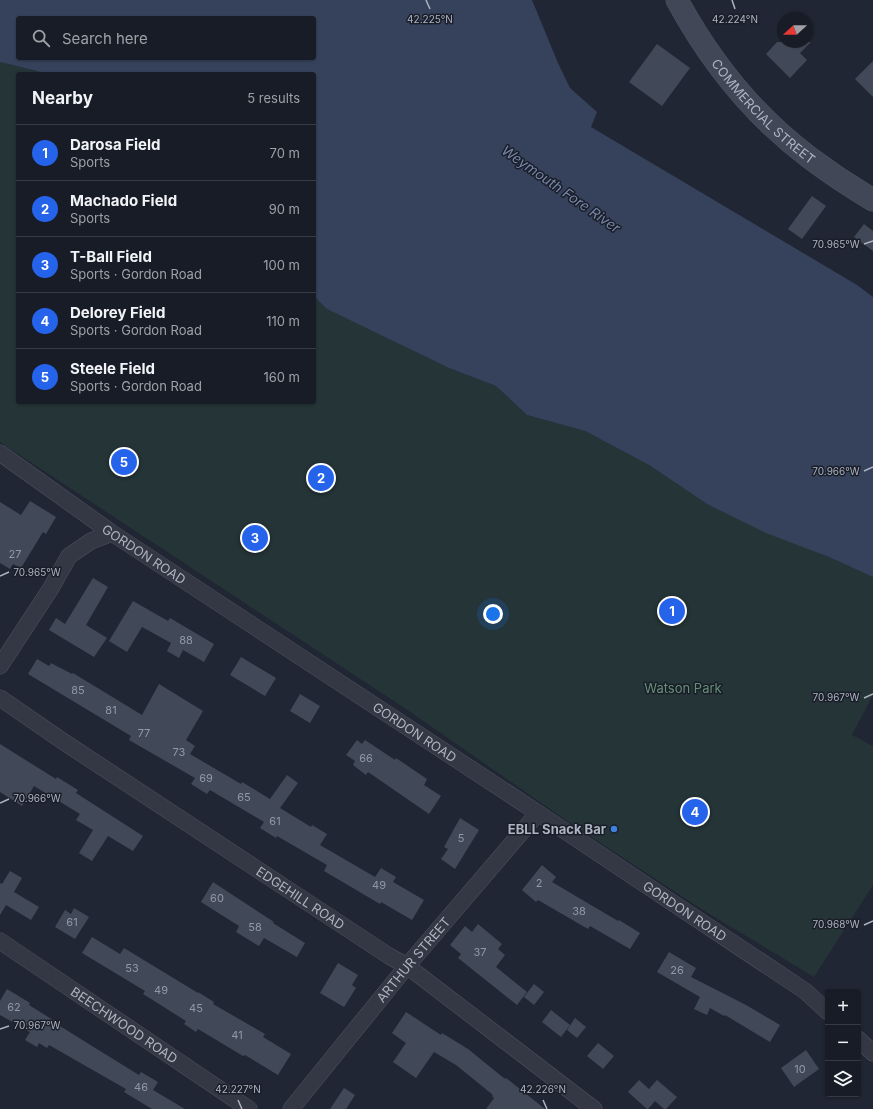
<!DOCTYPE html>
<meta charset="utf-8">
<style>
body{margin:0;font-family:Inter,sans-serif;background:#252932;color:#f1f3f6}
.controls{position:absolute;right:12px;bottom:12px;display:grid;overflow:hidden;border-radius:4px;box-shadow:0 1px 3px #0004}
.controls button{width:36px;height:36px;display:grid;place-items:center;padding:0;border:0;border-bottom:1px solid #363a43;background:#181c26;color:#f1f3f6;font:20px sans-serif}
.compass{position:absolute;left:777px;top:12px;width:36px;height:36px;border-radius:50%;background:#181c26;box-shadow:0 1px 3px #0004;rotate:249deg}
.you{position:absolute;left:493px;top:614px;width:14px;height:14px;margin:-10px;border:3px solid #fff;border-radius:50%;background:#1a73e8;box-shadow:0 0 0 6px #1a73e833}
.badge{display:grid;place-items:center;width:26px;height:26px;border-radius:50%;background:#2563eb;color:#fff;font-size:13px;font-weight:700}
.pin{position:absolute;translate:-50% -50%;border:2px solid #fff;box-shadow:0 1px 4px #0006}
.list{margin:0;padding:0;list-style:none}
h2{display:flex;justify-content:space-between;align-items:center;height:52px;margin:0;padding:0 16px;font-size:17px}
h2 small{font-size:13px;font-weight:400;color:#9fa1a7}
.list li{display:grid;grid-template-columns:26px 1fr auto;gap:12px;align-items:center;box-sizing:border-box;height:56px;padding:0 16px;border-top:1px solid #363a43}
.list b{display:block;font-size:15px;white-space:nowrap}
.list p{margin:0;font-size:13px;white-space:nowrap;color:#9fa1a7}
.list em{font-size:13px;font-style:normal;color:#9fa1a7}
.icon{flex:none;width:22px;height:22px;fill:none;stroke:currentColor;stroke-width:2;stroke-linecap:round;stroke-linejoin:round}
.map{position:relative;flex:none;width:873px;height:1109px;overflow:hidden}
.search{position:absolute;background:#181c26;box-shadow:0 1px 3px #0004;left:16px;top:16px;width:300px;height:44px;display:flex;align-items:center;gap:10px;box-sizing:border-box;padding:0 14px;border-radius:4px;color:#9fa1a7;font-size:15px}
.panel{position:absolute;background:#181c26;box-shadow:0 1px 3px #0004;left:16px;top:72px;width:300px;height:332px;border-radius:4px}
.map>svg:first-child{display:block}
.green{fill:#253437}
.water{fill:#36425b;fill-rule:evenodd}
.building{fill:#414958}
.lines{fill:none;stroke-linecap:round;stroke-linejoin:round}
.minor-casing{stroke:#4e535f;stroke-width:17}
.secondary-casing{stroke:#4e535f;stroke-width:23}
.minor{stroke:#333844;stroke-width:16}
.secondary{stroke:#424757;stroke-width:22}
.ticks{fill:none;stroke:#adb3c1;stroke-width:1.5}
.shop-dot{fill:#3f7fe0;stroke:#191e29;stroke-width:1.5}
.labels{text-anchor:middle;stroke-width:3;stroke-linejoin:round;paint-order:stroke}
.number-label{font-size:11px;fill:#9298a7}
.street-label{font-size:13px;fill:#adb3c1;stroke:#191e29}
.park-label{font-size:13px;fill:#678f75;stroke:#191e29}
.poi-label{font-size:13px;font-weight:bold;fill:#adb3c1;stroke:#191e29;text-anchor:end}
.water-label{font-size:14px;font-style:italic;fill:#7786a8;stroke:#191e29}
.ticks-label{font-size:10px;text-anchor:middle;fill:#adb3c1;stroke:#191e29;stroke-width:3;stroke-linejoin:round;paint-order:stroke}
</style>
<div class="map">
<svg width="873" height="1109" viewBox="0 0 873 1109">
<rect width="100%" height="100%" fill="#202633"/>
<path class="green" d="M0 62 37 71 45 74H18V402H314V296L328 309 449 368 496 386 527 415 585 431 649 465 707 504 829 557 873 577V695L852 735 873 746V885L814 977 703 910 573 825 406 709 0 442Z"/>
<path class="water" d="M0 0H532L558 63 570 88 597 112 591 127 857 285 873 297V577L829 557 766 533 707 504 649 465 585 431 527 415 496 386 449 368 327 309 314 296V74H45L37 71 0 62ZM18 18H314V58H18Z"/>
<path class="building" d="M777 42H811L800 53 807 60 790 78 766 54Z
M657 44 690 68 662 106 629 82Z
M873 61V97L855 79Z
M812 196 826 206 802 239 788 229Z
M864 224 873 231V251L854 237Z
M30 501 56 517 46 534 43 532 21 568 13 564 10 569 0 563V502L21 515Z
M93 578 108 587 86 625 107 638 94 657 49 630 56 618 65 624Z
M133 601 168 621 170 618 214 644 204 662 183 650 179 658 167 651 171 643 142 627 127 652 109 641Z
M241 657 276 678 265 696 230 675Z
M37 659 49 666 51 663 72 674 73 673 142 715 159 684 203 711 186 740 195 746 190 754 241 784 242 782 270 799 287 775 298 783 280 808 311 827 312 825 327 834 320 845 375 877 381 868 396 877 393 882 424 900 412 920 381 902 380 904 324 871 327 865 277 836 276 838 260 828 264 822 210 790 207 794 191 784 195 778 129 740 131 736 28 674Z
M300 694 320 706 310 723 290 711Z
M357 740 362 744 365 740 395 760 396 758 427 779 424 785 441 796 429 814 368 772 366 775 353 765 355 761 346 755Z
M0 744 56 779 57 777 78 790 76 793 143 836 133 851 108 836 92 861 79 853 93 830 76 820 80 814 34 786 22 806 0 792Z
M460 818 479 830 455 869 441 859 448 849 444 847Z
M542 865 556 877 552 882 618 921 619 920 640 933 630 949 590 926 588 929 538 900 536 902 522 890Z
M10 871 22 878 14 892 39 907 31 920 6 905 0 915V883L2 884Z
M213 882 274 922 273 923 305 943 297 957 264 938 259 946 236 932 239 926 201 902Z
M74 908 89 917 75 939 55 927 65 910 71 914Z
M478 924 502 944 498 949 505 955 496 967 527 992 517 1005 458 958 461 954 450 945 465 926 472 932Z
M92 937 120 954 124 948 198 993V992L214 1002 213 1004 265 1034 263 1037 291 1054 278 1075 245 1055 243 1056 198 1029 196 1032 184 1024 186 1021 143 994 145 991 82 953Z
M669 952 696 968 691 977 746 1005 780 1025 770 1042 725 1015 724 1016 710 1008 707 1015 694 1009 700 997 657 972Z
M338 963 358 975 352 985 356 988 344 1007 320 993Z
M534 984 544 992 534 1005 524 997Z
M7 989 30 1003 29 1005 61 1025 60 1026 92 1046 139 1075 141 1072 158 1082 153 1090 185 1109H152L124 1092 126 1089 49 1045 47 1048 39 1043 37 1047 25 1040 30 1032 0 1015V1001Z
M551 1010 570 1025 561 1037 542 1022Z
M406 1012 441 1035 442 1033 468 1049 505 1079 506 1078 545 1109H486L494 1098 492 1096 493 1095 456 1065 434 1052 416 1078 393 1062 406 1043 392 1033Z
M575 1018 586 1027 577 1038 567 1030Z
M598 1043 614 1056 603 1069 587 1056Z
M806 1050 819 1069 794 1087 781 1068Z
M639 1080 649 1089 657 1080 677 1097 666 1109H664L655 1101 648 1109H647L628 1092Z
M344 1088 355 1095 346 1109H330Z"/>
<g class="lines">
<g class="minor-casing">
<g id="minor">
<path id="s1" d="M0 453 112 533 538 813 805 991 828 1012"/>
<path d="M0 666 51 588 69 556 91 541 112 533"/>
<path id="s2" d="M0 698 64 742 389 956 407 966 594 1109"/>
<path id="s3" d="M0 941 249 1109"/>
<path d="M858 1039 873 1053"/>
<path id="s4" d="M291 1109 407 966 538 813"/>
</g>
</g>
<g class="secondary-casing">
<g id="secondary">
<path id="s5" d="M677 0C710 61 754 116 810 158 830 173 851 187 873 200"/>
</g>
</g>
<use href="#minor" class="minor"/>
<use href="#secondary" class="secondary"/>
</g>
<path class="ticks" d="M426 0 430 9M732 0 735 9M864 244 873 241M864 471 873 467M0 576 9 572M864 698 873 694M0 803 9 799M864 925 873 921M0 1029 9 1026M238 1100 242 1109M543 1100 547 1109"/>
<circle class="shop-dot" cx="614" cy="829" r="4"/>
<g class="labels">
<g class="number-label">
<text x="15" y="558">27</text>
<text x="186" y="644">88</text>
<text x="78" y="694">85</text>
<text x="111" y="714">81</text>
<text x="144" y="737">77</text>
<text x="179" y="756">73</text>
<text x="366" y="762">66</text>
<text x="206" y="782">69</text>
<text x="244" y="801">65</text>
<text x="275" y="825">61</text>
<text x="461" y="842">5</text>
<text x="539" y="887">2</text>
<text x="379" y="889">49</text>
<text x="217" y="902">60</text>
<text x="579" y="915">38</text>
<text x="72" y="926">61</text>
<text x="255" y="931">58</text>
<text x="480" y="956">37</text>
<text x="132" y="972">53</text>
<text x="677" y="974">26</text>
<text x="161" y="994">49</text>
<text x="14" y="1011">62</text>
<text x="196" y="1012">45</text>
<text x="237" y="1039">41</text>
<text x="800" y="1073">10</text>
<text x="141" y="1091">46</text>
</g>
<g class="street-label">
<text dy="5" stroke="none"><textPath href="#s5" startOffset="142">COMMERCIAL STREET</textPath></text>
<text dy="5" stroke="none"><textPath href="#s1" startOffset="176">GORDON ROAD</textPath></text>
<text dy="5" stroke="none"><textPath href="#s1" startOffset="500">GORDON ROAD</textPath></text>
<text dy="5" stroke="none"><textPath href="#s2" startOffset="361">EDGEHILL ROAD</textPath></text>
<text dy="5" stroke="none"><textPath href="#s1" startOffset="824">GORDON ROAD</textPath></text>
<text dy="5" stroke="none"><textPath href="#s4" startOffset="193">ARTHUR STREET</textPath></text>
<text dy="5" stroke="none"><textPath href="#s3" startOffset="150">BEECHWOOD ROAD</textPath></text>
</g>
<g class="park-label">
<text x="683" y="693">Watson Park</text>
</g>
<g class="poi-label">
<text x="606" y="834">EBLL Snack Bar</text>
</g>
<g class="water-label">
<text transform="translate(561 189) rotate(35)" y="5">Weymouth Fore River</text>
</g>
</g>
<g class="ticks-label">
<text x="430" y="23">42.225°N</text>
<text x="735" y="23">42.224°N</text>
<text x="836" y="248">70.965°W</text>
<text x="836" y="475">70.966°W</text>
<text x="37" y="576">70.965°W</text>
<text x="836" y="701">70.967°W</text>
<text x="37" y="802">70.966°W</text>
<text x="836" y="928">70.968°W</text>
<text x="37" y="1029">70.967°W</text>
<text x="238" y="1093">42.227°N</text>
<text x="543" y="1093">42.226°N</text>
</g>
</svg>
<div class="controls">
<button>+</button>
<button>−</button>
<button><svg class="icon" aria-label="layers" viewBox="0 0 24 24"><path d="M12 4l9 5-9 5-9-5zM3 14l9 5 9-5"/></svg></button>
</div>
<svg class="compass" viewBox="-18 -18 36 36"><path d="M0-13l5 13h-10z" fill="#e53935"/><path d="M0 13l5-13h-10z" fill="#9fa1a7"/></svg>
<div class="you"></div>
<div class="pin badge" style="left:672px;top:611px">1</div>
<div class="pin badge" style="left:321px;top:478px">2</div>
<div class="pin badge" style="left:255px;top:538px">3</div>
<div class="pin badge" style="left:695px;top:812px">4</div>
<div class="pin badge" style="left:124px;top:462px">5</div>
<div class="search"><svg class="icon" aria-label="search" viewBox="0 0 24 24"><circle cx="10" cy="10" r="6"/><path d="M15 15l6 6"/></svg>Search here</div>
<section class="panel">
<h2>Nearby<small>5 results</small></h2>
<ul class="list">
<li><span class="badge">1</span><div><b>Darosa Field</b><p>Sports</p></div><em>70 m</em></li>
<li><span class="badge">2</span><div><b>Machado Field</b><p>Sports</p></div><em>90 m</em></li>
<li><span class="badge">3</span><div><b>T-Ball Field</b><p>Sports · Gordon Road</p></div><em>100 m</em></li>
<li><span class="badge">4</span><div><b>Delorey Field</b><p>Sports · Gordon Road</p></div><em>110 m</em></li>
<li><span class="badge">5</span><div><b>Steele Field</b><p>Sports · Gordon Road</p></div><em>160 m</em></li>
</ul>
</section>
</div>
